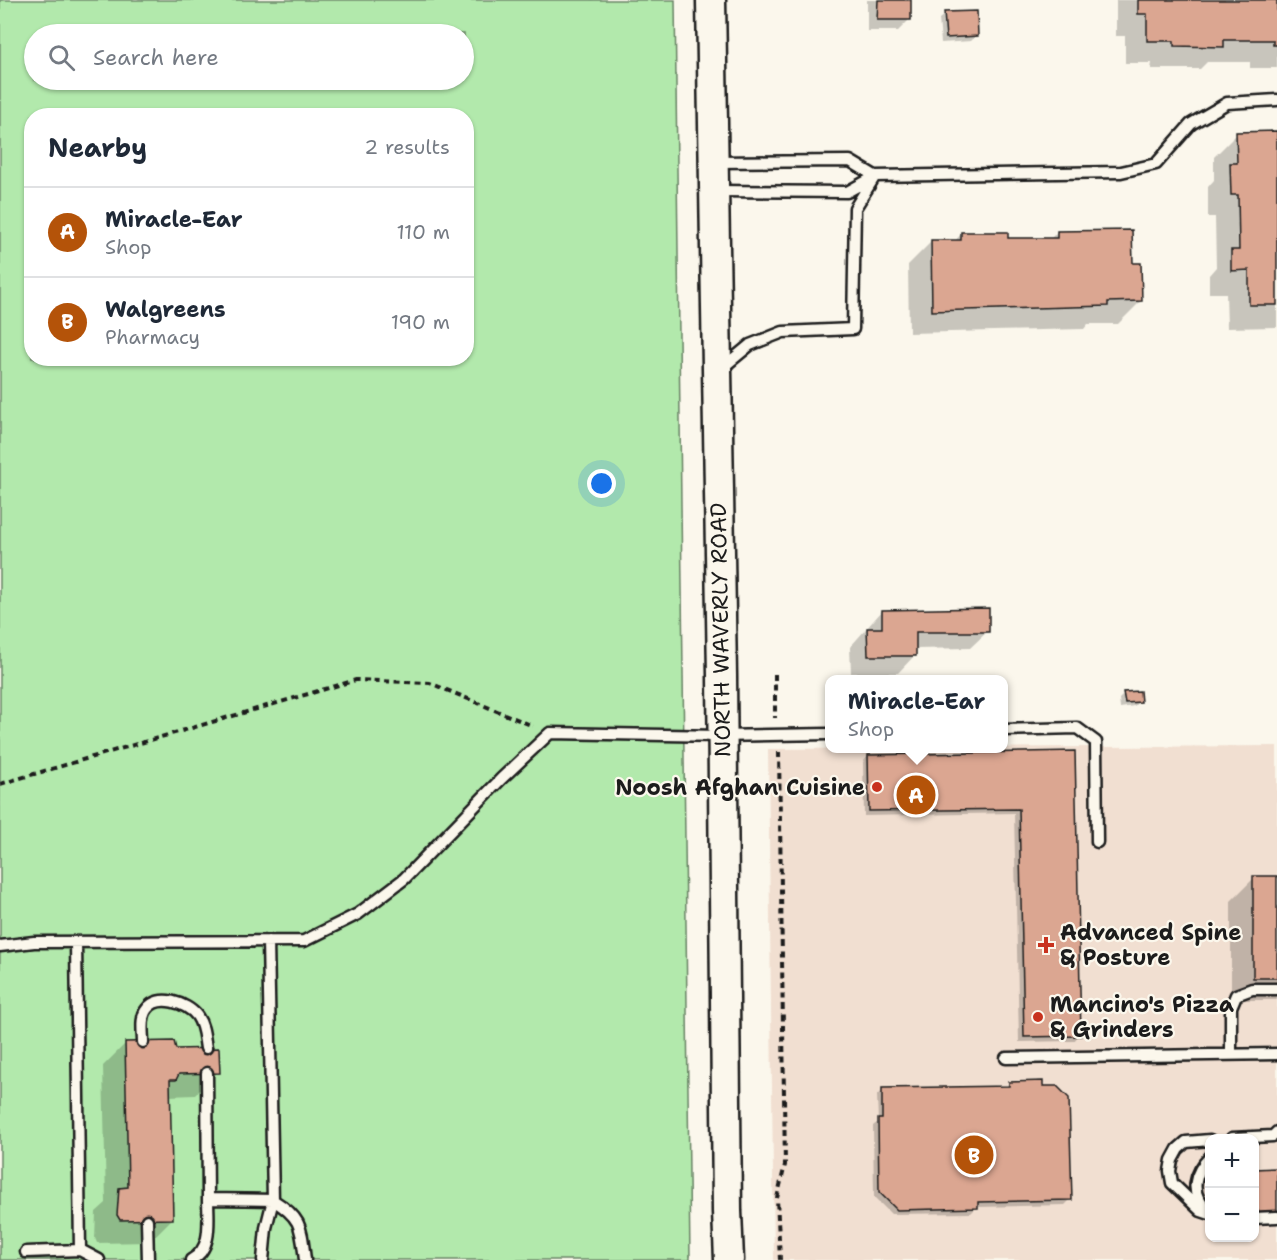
<!DOCTYPE html>
<meta charset="utf-8">
<style>
body{margin:0;font-family:"Shantell Sans",sans-serif;background:#f6f6f7;color:#1f2937}
.controls{position:absolute;right:18px;bottom:18px;display:grid;overflow:hidden;border-radius:12px;box-shadow:0 2px 4px #0004}
.controls button{width:54px;height:54px;display:grid;place-items:center;padding:0;border:0;border-bottom:2px solid #e0e1e3;background:#fff;color:#1f2937;font:30px sans-serif}
.you{position:absolute;left:602px;top:484px;width:21px;height:21px;margin:-15px;border:4px solid #fff;border-radius:50%;background:#1a73e8;box-shadow:0 0 0 9px #1a73e833}
.badge{display:grid;place-items:center;width:39px;height:39px;border-radius:50%;background:#b45309;color:#fff;font-size:20px;font-weight:700}
.pin{position:absolute;translate:-50% -50%;border:3px solid #fff;box-shadow:0 2px 6px #0006}
.popup{position:absolute;left:825px;top:675px;width:183px;height:78px;box-sizing:border-box;display:grid;place-content:center;border-radius:12px;background:#fff;filter:drop-shadow(0 2px 4px #0005);font-size:20px;white-space:nowrap;color:#747a83}
.popup b{font-size:22px;color:#1f2937}
.popup::after{content:'';position:absolute;left:50%;top:100%;margin-left:-12px;border:12px solid transparent;border-top-color:#fff}
.list{margin:0;padding:0;list-style:none}
h2{display:flex;justify-content:space-between;align-items:center;height:78px;margin:0;padding:0 24px;font-size:26px}
h2 small{font-size:20px;font-weight:400;color:#747a83}
.list li{display:grid;grid-template-columns:39px 1fr auto;gap:18px;align-items:center;box-sizing:border-box;height:90px;padding:0 24px;border-top:2px solid #e0e1e3}
.list b{display:block;font-size:22px;white-space:nowrap}
.list p{margin:0;font-size:20px;white-space:nowrap;color:#747a83}
.list em{font-size:20px;font-style:normal;color:#747a83}
.icon{flex:none;width:33px;height:33px;fill:none;stroke:currentColor;stroke-width:2;stroke-linecap:round;stroke-linejoin:round}
.map{position:relative;flex:none;width:1277px;height:1260px;overflow:hidden}
.search{position:absolute;background:#fff;box-shadow:0 2px 4px #0004;left:24px;top:24px;width:450px;height:66px;display:flex;align-items:center;gap:15px;box-sizing:border-box;padding:0 21px;border-radius:33px;color:#747a83;font-size:22px}
.panel{position:absolute;background:#fff;box-shadow:0 2px 4px #0004;left:24px;top:108px;width:450px;height:258px;border-radius:24px}
.map>svg:first-child{display:block}
.built{fill:#f1dfd1;fill-rule:evenodd}
.green{fill:#b2e9ac;stroke:#678264;stroke-width:1.5;fill-rule:evenodd}
.shadow{fill:#0003}
.building{fill:#dba691;stroke:#1c1c1c;stroke-width:1.5}
.lines{fill:none;stroke-linecap:round;stroke-linejoin:round}
.lane-casing{stroke:#1c1c1c;stroke-width:15}
.secondary-casing{stroke:#1c1c1c;stroke-width:33}
.path{stroke:#1c1c1c;stroke-width:4;stroke-dasharray:6 4.5;stroke-linecap:butt}
.lane{stroke:#fbf7ec;stroke-width:10}
.secondary{stroke:#fbf7ec;stroke-width:28}
.poi-dot{fill:#c8321e;stroke:#fbf7ec;stroke-width:2}
.labels{text-anchor:middle;stroke-width:4.5;stroke-linejoin:round;paint-order:stroke}
.street-label{font-size:22px;fill:#1c1c1c;stroke:#fbf7ec}
.poi-label{font-size:22px;font-weight:bold;fill:#1c1c1c;stroke:#fbf7ec;text-anchor:start}
</style>
<div class="map">
<svg width="1277" height="1260" viewBox="0 0 1277 1260">
<rect width="100%" height="100%" fill="#fbf7ec"/>
<filter id="ink" filterUnits="userSpaceOnUse"><feTurbulence type="fractalNoise" baseFrequency=".0167" numOctaves="2"/><feDisplacementMap in="SourceGraphic" scale="12" xChannelSelector="R" yChannelSelector="G"/><feConvolveMatrix kernelMatrix="1 2 1 2 8 2 1 2 1" color-interpolation-filters="sRGB"/></filter>
<g filter="url(#ink)">
<path class="built" d="M1277 746V1260H774L768 749ZM1210 1138H1254V1238H1210Z"/>
<path class="green" d="M0 0H675L690 1260H0ZM34 34H464V80H34ZM32 116H466V358H32Z"/>
<path class="shadow" d="M867 0H909V20L898 31H867Z
M1116 0H1277V68H1250V62H1207L1200 69H1151L1152 63H1125V36H1116Z
M945 14 976 36 971 41 941 43 939 19Z
M1277 133V327L1227 328 1226 293H1209V275L1216 267 1215 217H1208V187L1214 180V157L1237 134Z
M1057 232 1141 301 1118 324H1088L1084 329 909 333 908 265 931 242H954L962 233 1007 240 1050 239Z
M882 611 988 631 970 648 915 649V655L898 673H851L850 647Z
M1124 694 1140 701 1134 706 1120 708 1119 699Z
M1074 752 1079 1035 1074 1041 1019 1042 1014 813 864 816 863 762 868 756Z
M1254 878H1277V1000H1231V901Z
M126 1043 175 1050 218 1072 195 1095 169 1096 172 1219 149 1242 97 1243 95 1238 96 1212 106 1203 103 1066Z
M1009 1083 1070 1200 1065 1205 977 1207 971 1213 891 1214 874 1197 873 1126 878 1122 877 1095 883 1090 1005 1088Z"/>
<path class="building" d="M878 0H911V20H877Z
M1138 0H1277V45H1273V40H1224V47L1174 46V41H1147V14H1138Z
M977 11 978 36 946 38 944 12Z
M1277 131V305H1249V270L1231 271V250H1239L1238 195H1231L1230 163H1237L1236 132Z
M1132 230 1133 263H1141L1142 301 1108 302V306L932 311 931 240H961V232H1008V238H1057V231Z
M989 608V632H916V656H868L867 628H882V610Z
M1140 691 1141 702 1125 703 1123 692Z
M1075 751 1081 1036 1024 1037 1019 809 869 811 868 755Z
M1253 876H1277V978H1253Z
M174 1041 176 1049 219 1048 220 1073 179 1074 176 1080H170L173 1219 120 1220 117 1215 119 1188 128 1187 125 1042Z
M1043 1081V1086H1057L1069 1098 1072 1200 978 1202V1208L897 1210 879 1192 878 1119H882V1088L1009 1086V1082Z
M1277 1168V1213L1254 1214V1169Z"/>
<g class="lines">
<g class="lane-casing">
<path id="lane" d="M715 162 850 161 875 176
M717 191 847 192 874 177
M721 369 750 345 783 332 853 329 855 208 875 176 1121 172 1156 164 1191 124 1227 103 1277 100
M1003 730 1077 728 1096 742 1097 842
M76 942 80 1250 99 1260
M0 946 34 942 304 941 358 914 404 879 501 779 550 733 721 736 829 734
M143 1042C143 1032 140 1017 147 1009 158 993 187 1003 197 1016 204 1026 204 1037 206 1048
M1231 1054V1007L1236 995 1252 989H1277
M1006 1058 1277 1054
M207 1073 208 1199
M1232 1138 1273 1136 1277 1132
M1210 1140 1186 1142 1178 1149 1172 1160 1170 1171 1172 1183 1201 1211 1210 1214
M1207 1209C1188 1193 1195 1172 1210 1157
M1254 1218 1277 1217
M147 1220 148 1260
M26 1252 80 1250
M191 1260C213 1249 208 1221 208 1199L273 1200 268 941
M263 1260 266 1228 273 1200C302 1218 301 1227 305 1260"/>
</g>
<g class="secondary-casing">
<path id="secondary" d="M711 0 722 676 727 1211 729 1260"/>
</g>
<path class="path" d="M775 674V718
M779 752 785 1165 777 1198 780 1260
M0 784 356 680 430 683 533 726"/>
<use href="#lane" class="lane"/>
<use href="#secondary" class="secondary"/>
</g>
</g>
<g class="poi-dot">
<circle cx="877" cy="787" r="6"/>
<path d="M1043 936h6v6h6v6h-6v6h-6v-6h-6v-6h6z"/>
<circle cx="1038" cy="1017" r="6"/>
</g>
<g class="labels">
<g class="street-label">
<text transform="translate(720 630) rotate(-91)" y="8">NORTH WAVERLY ROAD</text>
</g>
<g class="poi-label">
<text x="865" y="795" text-anchor="end">Noosh Afghan Cuisine</text>
<text x="1060" y="940">Advanced Spine<tspan x="1060" dy="25">&amp; Posture</tspan></text>
<text x="1050" y="1012">Mancino's Pizza<tspan x="1050" dy="25">&amp; Grinders</tspan></text>
</g>
</g>
</svg>
<div class="controls">
<button>+</button>
<button>−</button>
</div>
<div class="you"></div>
<div class="pin badge" style="left:916px;top:795px">A</div>
<div class="popup"><b>Miracle-Ear</b>Shop</div>
<div class="pin badge" style="left:974px;top:1155px">B</div>
<div class="search"><svg class="icon" aria-label="search" viewBox="0 0 24 24"><circle cx="10" cy="10" r="6"/><path d="M15 15l6 6"/></svg>Search here</div>
<section class="panel">
<h2>Nearby<small>2 results</small></h2>
<ul class="list">
<li><span class="badge">A</span><div><b>Miracle-Ear</b><p>Shop</p></div><em>110 m</em></li>
<li><span class="badge">B</span><div><b>Walgreens</b><p>Pharmacy</p></div><em>190 m</em></li>
</ul>
</section>
</div>
